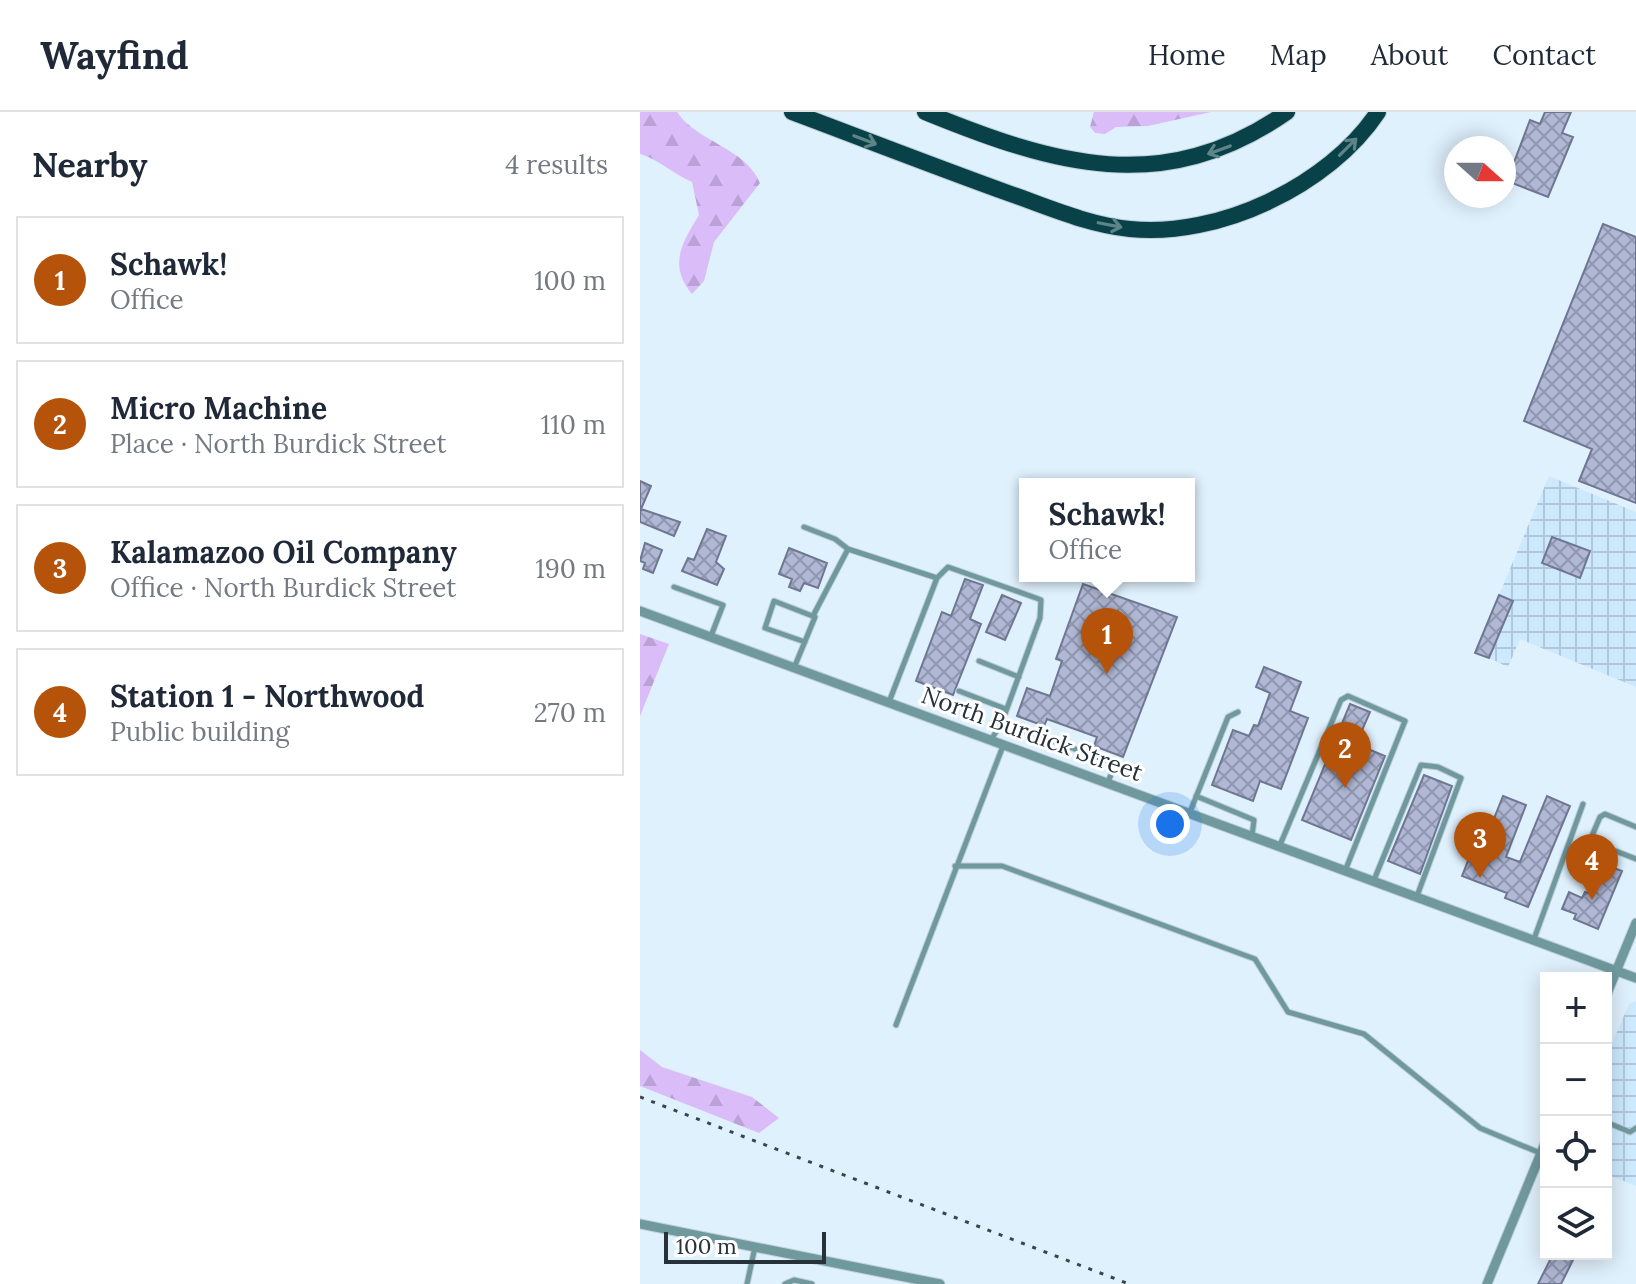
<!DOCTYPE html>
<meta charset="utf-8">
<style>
body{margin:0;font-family:Lora,serif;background:#f2f2f3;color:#1f2937}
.controls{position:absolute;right:24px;bottom:24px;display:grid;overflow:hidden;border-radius:0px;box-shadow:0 4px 20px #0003}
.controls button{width:72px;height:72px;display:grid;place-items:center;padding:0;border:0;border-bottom:2px solid #e0e1e3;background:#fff;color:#1f2937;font:40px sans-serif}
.compass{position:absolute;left:804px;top:24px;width:72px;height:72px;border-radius:50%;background:#fff;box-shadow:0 4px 20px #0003;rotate:111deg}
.scale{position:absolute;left:24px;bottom:20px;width:162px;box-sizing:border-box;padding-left:8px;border:4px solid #263139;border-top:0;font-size:22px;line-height:28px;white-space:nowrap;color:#263139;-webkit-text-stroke:6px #fff;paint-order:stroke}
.you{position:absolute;left:530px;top:712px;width:28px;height:28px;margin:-20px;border:6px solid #fff;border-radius:50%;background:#1a73e8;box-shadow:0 0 0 12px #1a73e833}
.badge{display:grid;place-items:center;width:52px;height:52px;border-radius:50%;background:#b45309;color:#fff;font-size:26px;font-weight:700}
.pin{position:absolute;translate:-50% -66px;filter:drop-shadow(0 2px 4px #0008)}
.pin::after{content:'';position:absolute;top:42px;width:28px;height:24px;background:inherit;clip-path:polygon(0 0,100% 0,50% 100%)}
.popup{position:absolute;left:379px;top:366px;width:176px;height:104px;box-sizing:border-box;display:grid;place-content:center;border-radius:0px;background:#fff;filter:drop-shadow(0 2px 6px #0005);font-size:26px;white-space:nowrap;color:#747a83}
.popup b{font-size:30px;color:#1f2937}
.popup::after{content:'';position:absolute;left:50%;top:100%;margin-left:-16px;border:16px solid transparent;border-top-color:#fff}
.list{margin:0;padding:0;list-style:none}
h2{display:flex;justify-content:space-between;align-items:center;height:104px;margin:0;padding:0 32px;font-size:34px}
h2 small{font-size:26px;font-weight:400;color:#747a83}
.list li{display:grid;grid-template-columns:52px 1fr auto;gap:24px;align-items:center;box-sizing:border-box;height:128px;margin:0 16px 16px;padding:0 16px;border:2px solid #e0e1e3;border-radius:0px}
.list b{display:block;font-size:30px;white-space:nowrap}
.list p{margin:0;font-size:26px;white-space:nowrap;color:#747a83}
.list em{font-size:26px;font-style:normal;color:#747a83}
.icon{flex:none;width:44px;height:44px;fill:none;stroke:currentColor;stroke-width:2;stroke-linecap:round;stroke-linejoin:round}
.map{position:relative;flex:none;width:996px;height:1172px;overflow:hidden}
header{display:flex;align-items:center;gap:48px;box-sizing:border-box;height:112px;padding:0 40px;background:#fff;border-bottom:2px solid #e0e1e3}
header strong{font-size:38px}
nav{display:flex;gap:44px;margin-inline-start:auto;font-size:28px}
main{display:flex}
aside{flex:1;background:#fff}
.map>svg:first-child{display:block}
.industrial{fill:url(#industrial-grid)}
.forest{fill:url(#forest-firs)}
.building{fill:url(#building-cross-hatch);stroke:#6f7691;stroke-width:2}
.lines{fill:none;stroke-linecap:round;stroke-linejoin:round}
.service-casing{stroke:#beceda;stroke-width:7}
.minor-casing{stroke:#beceda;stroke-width:11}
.trunk-casing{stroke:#beceda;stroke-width:18}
.service{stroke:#70999e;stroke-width:5}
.minor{stroke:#70999e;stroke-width:9}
.trunk{stroke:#084248;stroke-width:16}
.rail{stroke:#39454d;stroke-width:3;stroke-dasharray:4 8;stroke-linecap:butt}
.oneway{stroke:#5e8488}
.labels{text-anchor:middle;stroke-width:6;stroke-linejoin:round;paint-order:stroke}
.street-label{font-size:24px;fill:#263139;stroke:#fff}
</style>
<header>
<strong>Wayfind</strong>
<nav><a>Home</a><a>Map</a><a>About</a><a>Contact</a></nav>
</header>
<main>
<aside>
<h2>Nearby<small>4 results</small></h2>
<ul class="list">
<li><span class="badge">1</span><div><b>Schawk!</b><p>Office</p></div><em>100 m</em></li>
<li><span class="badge">2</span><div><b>Micro Machine</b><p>Place · North Burdick Street</p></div><em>110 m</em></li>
<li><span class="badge">3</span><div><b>Kalamazoo Oil Company</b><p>Office · North Burdick Street</p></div><em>190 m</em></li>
<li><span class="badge">4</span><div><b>Station 1 - Northwood</b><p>Public building</p></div><em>270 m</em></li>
</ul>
</aside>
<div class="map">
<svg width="996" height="1172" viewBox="0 0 996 1172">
<defs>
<pattern id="industrial-grid" width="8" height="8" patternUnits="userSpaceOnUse" patternTransform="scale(2)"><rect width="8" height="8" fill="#cde9fe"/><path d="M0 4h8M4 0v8" fill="none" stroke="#b0c8da"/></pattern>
<pattern id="forest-firs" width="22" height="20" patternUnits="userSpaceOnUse" patternTransform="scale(2)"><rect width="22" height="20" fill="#dabcf9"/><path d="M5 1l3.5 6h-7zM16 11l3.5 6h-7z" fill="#bba2d6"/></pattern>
<pattern id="building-cross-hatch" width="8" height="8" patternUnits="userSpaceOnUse" patternTransform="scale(2)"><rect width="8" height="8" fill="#b0b8d5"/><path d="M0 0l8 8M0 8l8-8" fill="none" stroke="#8f96ae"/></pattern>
</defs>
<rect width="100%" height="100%" fill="#dff1fd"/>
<path class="industrial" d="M909 364 996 400V575L880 527 868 555 849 546 873 490 859 483Z
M996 889V1074L966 1062V945L989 892Z"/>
<path class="forest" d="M0 0H37C58 31 105 35 120 71L74 130 64 169 52 182C28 153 42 131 59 103L52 70C33 62 20 48 0 42Z
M454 0H571L508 14 476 15 465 22 455 21 450 15Z
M0 522 29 532 0 604Z
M0 938 22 955 112 985 139 1006 119 1021 0 974Z"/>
<path class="building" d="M905 0H931L922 21 933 25 908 85 867 69 890 8 900 12Z
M963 112 996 125V391L939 369 952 337 884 309Z
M0 369 11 374 1 397 40 410 34 424 0 410Z
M67 417 86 424 76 450 84 457 77 473 42 459 48 446 54 448Z
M912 425 950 439 940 466 902 451Z
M5 431 22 438 13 461 3 457 5 451 0 449Z
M149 436 187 451 178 476 164 471 160 479 149 475 152 467 139 462Z
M325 467 343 473 330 507 341 512 313 583 276 569 302 500 311 504Z
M443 472 537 505 483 645 454 634 457 625 407 607 404 614 377 604 387 576 410 584 422 549 416 547Z
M362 483 381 491 365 528 346 520Z
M859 483 873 489 849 546 835 541Z
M624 555 661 570 650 599 668 606 641 677 620 669 613 689 572 673 593 618 609 624 614 613 618 614 630 581 616 575Z
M710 592 730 600 716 632 745 644 711 728 662 708Z
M784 663 812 674 780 762 748 749Z
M863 684 886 693 866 745 880 750 907 684 930 694 888 795 865 786 867 781 822 764 843 711 851 714Z
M939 743 982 759 958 817 934 807 936 802 922 797 929 780 942 786 945 780 949 781 956 765 934 756Z
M913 1142H936L921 1172H898Z"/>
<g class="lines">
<g class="service-casing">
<path id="service" d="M164 415 195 427 208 437
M34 475 83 493 71 524
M174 502 208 437 297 466
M339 549 379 565
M154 556 175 505 134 489 125 516 165 530
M319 579 366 597
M249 590 297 466 308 455 396 486 401 488 400 506 362 610 351 628
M362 610 470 650 472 660 468 670
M556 684 614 708 612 724
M550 700 588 605 598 600
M996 715 965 702 960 705 951 726 955 731 996 747
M640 733 701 588 708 584 765 609 705 759
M315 754H362L615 847 648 900 724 922 840 1016 900 1041
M734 768 781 653 798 655 821 666 777 784
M894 827 943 692
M256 913 363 634
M966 1010 990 1020 996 1016
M107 1172 115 1135
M145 1172 154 1168 172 1172"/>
</g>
<g class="minor-casing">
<path id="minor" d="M0 499 996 866
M966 884 996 811
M0 1112 300 1172
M847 1172 906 1029"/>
</g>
<g class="trunk-casing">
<path id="trunk" d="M152 0C224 27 296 55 368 81 408 95 448 113 490 117 578 126 689 74 738 0
M285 0C415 53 523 86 647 0"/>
</g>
<use href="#service" class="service"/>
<use href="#minor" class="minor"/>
<use href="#trunk" class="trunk"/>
<path class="rail" d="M0 985 489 1172"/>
</g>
<defs><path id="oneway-shaft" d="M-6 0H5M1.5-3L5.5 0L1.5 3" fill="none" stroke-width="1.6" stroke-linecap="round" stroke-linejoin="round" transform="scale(2)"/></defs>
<g class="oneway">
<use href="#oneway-shaft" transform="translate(225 28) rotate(21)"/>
<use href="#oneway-shaft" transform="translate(708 35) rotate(-45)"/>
<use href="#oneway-shaft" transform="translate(579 38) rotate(160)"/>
<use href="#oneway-shaft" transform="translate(470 113) rotate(11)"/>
</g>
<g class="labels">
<g class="street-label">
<text transform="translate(392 622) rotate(20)" y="8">North Burdick Street</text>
</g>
</g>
</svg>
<div class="controls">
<button>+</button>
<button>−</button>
<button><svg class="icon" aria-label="locate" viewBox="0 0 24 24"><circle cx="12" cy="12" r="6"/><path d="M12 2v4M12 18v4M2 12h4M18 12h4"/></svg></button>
<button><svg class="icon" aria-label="layers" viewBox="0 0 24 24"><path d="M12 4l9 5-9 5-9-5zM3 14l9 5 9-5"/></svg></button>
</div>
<svg class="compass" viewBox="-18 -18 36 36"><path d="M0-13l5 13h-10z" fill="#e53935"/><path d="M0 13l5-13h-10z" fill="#747a83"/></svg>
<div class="scale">100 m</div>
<div class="you"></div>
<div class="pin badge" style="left:467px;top:562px">1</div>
<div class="popup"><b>Schawk!</b>Office</div>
<div class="pin badge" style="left:705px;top:676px">2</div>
<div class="pin badge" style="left:840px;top:766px">3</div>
<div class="pin badge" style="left:952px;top:788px">4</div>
</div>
</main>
